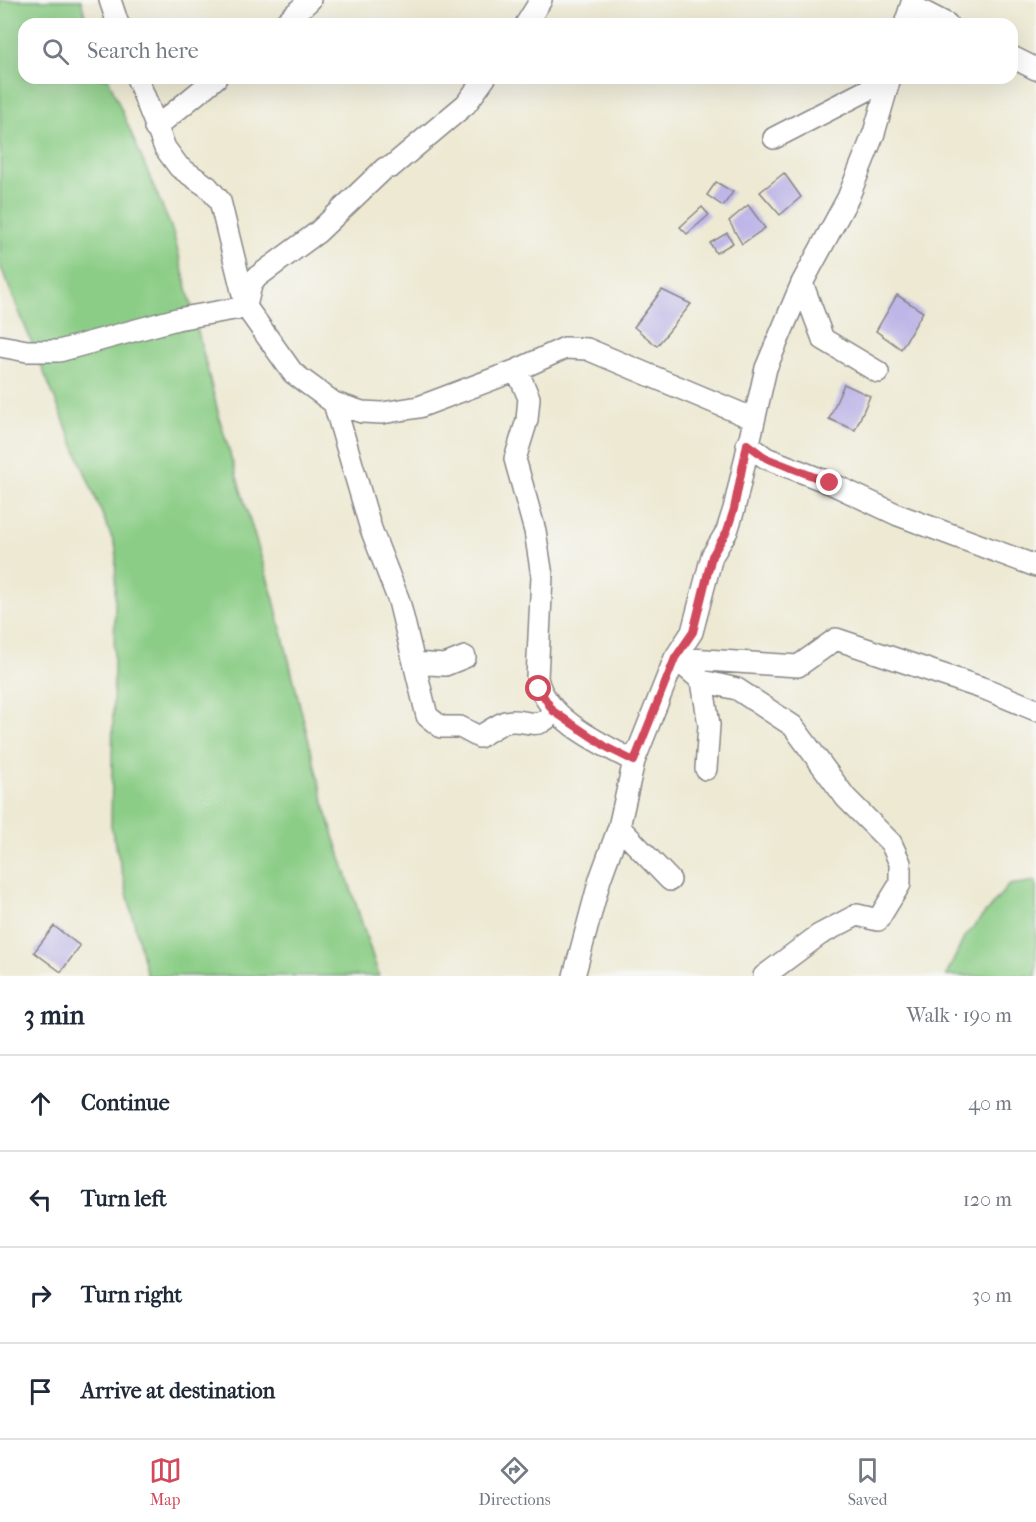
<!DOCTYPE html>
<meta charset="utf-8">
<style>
body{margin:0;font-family:"IM FELL French Canon",serif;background:#f2f2f3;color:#1f2937}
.stop{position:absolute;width:18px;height:18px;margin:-14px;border:4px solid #d1495b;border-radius:50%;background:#fff}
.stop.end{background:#d1495b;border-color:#fff;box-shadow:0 2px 6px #0008}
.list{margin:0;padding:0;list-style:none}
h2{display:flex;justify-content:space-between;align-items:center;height:78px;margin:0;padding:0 24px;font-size:26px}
h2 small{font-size:20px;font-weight:400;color:#747a83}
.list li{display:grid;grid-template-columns:39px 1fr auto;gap:18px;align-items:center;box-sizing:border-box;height:96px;padding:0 24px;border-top:2px solid #e0e1e3}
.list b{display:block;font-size:22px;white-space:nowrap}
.list em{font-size:20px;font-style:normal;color:#747a83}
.icon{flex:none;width:33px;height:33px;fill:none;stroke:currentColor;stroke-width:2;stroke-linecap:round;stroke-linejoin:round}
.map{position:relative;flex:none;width:1036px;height:976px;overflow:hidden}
.search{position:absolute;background:#fff;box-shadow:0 6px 24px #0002;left:18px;right:18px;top:18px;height:66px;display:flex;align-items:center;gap:15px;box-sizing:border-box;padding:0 21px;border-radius:18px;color:#747a83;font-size:22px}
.sheet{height:462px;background:#fff}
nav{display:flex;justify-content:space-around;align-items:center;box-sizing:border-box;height:84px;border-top:2px solid #e0e1e3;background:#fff;font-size:16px;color:#747a83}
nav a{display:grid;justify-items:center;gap:3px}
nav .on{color:#d1495b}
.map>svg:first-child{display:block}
.green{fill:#8bcd86;stroke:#567860;stroke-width:1.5}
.building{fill:#beb6e7}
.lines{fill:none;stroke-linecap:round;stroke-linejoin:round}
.street-casing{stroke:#888687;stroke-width:24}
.street{stroke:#fff;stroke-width:21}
.route{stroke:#d1495b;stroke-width:8}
</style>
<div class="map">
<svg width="1036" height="976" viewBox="0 0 1036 976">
<rect width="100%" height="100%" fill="#f6f6f2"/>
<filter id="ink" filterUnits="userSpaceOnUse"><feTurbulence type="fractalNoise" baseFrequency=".0167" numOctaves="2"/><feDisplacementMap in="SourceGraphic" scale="12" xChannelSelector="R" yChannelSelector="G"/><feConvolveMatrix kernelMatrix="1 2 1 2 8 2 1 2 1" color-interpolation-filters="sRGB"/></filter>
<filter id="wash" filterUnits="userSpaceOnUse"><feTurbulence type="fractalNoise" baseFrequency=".008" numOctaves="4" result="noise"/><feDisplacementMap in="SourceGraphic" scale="24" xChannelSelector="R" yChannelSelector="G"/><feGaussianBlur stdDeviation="1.35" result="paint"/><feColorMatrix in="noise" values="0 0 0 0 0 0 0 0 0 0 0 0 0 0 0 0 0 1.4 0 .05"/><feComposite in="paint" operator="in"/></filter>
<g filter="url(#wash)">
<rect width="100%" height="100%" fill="#ede9d3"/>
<path class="green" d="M0 0H81L87 24H24V78H108L173 232 221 424 274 600 326 811 379 976H147L111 826 116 548 0 265Z
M1036 881V976H946L964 938 1009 885Z"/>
<g id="blocks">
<path class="building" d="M784 173 801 197 780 215 760 192Z
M716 182 733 192 723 206 707 195Z
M748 205 765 228 742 244 729 221Z
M702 207 709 215 687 234 680 227Z
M727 233 733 243 716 253 710 243Z
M662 290 691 304 657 346 634 327Z
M897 295 923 312 901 349 876 331Z
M844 384 870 396 855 430 829 419Z
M54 926 80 946 61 972 34 952Z"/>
</g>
</g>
<g filter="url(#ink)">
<use href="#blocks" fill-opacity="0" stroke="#888687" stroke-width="1.5"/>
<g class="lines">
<g class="street-casing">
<path id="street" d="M110 0 118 24
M914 0V7L947 24
M284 24 310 0
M526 24 541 0
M905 24 913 0
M1012 57 1036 69
M137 78 165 148 179 167 208 187 220 201 246 307 293 373 334 403 362 412 382 413 419 407 517 370 565 348 587 349 754 419
M155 128 216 78
M774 138 889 79
M802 283 823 339 878 372
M246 306 251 285 257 277 318 232 385 168 391 167 466 104 485 78
M0 346 27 351H59L177 319 246 307
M517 370 529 398 527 420 515 459 535 531 542 576 537 678C545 718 601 744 634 761
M334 403 371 529 399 601 427 716 441 727H460L479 737C487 732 496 726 505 722 524 716 538 735 553 711
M747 444 766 458 830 483 898 515 1036 566
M675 658 702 681 737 689 793 726 846 798 891 843 900 863V884L878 920 857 915 819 935 764 976
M675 658 798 666 836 639 988 690 1036 710
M414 663 445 665 465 657
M702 681 709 725 706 769
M619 827 670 880
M574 976 600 879 619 827 634 761 675 658 692 632 712 556 727 531 734 509 766 368 802 283 848 198 874 133 890 78"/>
</g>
<use href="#street" class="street"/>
</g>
</g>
<g class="lines" filter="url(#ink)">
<path class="route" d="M539 689 553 711 608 748 634 761 675 658 693 632 712 556 727 531 734 509 747 444 766 458 830 483"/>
</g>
</svg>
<div class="stop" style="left:539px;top:689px"></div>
<div class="stop end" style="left:830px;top:483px"></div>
<div class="search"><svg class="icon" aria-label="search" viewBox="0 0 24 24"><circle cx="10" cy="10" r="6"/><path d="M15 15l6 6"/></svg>Search here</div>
</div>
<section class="sheet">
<h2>3 min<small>Walk · 190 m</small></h2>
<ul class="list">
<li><svg class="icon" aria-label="ahead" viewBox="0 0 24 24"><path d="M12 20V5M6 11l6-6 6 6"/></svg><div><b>Continue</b></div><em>40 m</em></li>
<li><svg class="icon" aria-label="left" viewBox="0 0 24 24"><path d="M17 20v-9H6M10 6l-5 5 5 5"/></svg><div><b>Turn left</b></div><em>120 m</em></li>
<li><svg class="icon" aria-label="right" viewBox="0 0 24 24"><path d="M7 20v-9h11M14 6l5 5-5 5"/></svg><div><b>Turn right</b></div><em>30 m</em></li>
<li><svg class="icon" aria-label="arrive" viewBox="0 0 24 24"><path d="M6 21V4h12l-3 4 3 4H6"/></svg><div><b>Arrive at destination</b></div></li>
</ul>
</section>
<nav>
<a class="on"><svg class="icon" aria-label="map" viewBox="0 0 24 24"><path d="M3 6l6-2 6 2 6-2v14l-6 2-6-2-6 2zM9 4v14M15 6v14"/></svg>Map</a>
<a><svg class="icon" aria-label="directions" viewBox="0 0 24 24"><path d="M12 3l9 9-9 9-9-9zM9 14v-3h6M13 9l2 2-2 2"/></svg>Directions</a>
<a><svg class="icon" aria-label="saved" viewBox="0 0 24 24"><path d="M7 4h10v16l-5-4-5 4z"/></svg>Saved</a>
</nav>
